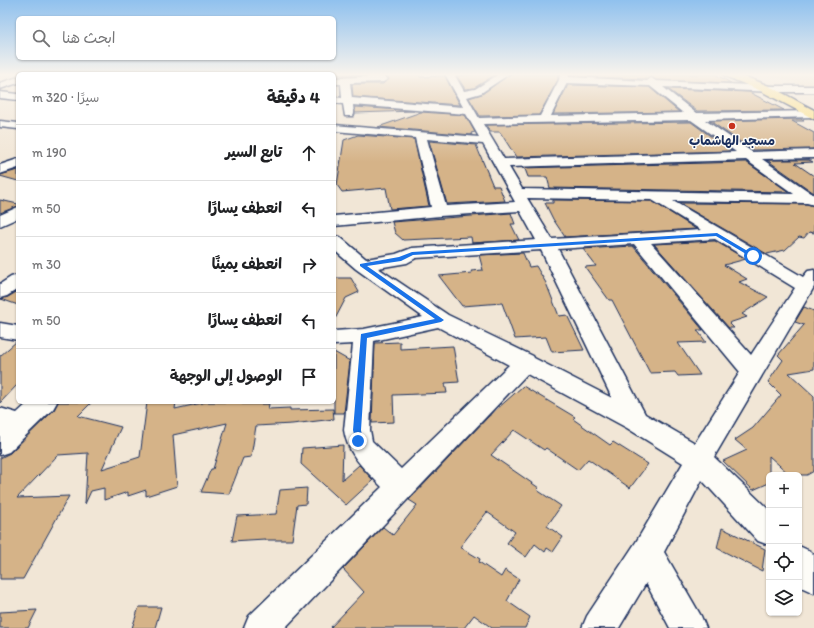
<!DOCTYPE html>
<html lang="ar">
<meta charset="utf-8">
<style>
body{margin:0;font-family:Itim,"Playpen Sans Arabic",sans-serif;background:#f6f6f6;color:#202124;direction:rtl}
.controls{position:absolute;right:12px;bottom:12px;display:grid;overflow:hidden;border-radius:6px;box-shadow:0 1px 3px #0004}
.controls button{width:36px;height:36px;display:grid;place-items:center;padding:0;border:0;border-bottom:1px solid #e0e0e0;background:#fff;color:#202124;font:20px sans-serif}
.stop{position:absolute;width:12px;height:12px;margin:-9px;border:3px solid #1a73e8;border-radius:50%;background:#fff}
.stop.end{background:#1a73e8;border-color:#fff;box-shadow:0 1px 4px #0008}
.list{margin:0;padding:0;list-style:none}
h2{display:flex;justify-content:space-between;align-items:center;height:52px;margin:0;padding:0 16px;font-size:17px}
h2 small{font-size:13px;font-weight:400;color:#757577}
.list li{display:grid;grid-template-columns:26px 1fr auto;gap:12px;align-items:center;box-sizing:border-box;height:56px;padding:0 16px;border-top:1px solid #e0e0e0}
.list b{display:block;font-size:15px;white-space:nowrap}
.list em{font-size:13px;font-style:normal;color:#757577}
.icon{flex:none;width:22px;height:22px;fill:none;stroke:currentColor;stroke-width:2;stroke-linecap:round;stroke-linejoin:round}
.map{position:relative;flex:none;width:814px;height:628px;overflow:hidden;direction:ltr}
.search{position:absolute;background:#fff;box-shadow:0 1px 3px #0004;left:16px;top:16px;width:320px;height:44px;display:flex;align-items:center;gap:10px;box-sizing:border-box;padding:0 14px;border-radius:6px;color:#757577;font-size:15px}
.panel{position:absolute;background:#fff;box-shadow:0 1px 3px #0004;left:16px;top:72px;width:320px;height:332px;border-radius:6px;direction:rtl}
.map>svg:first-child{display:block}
.built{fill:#e9d7bf}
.building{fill:#d5b388;stroke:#1b2f5e}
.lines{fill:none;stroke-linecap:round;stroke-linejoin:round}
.minor-casing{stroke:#1b2f5e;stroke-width:3}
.major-casing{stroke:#1b2f5e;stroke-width:3}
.minor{fill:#fdfcf7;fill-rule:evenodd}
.major{fill:#fce080;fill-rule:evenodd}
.route{fill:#1a73e8}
.poi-dot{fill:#c8321e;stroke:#fdfcf7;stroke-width:1.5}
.labels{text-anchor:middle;stroke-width:3;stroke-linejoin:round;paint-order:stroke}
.far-poi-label{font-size:13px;font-weight:bold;fill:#1b2f5e;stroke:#fdfcf7}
</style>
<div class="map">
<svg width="814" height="628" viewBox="0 0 814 628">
<rect width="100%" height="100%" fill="#f1e6d6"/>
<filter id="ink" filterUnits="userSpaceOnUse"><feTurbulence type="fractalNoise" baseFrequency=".025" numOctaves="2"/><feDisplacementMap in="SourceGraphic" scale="8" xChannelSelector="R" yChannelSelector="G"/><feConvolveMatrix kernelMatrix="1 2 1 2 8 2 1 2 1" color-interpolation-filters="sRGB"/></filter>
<g filter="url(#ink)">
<path class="built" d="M763 74H814V87H810Z"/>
<path class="building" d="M334 74H419L420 77 445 76 460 105 353 97 352 84H383L389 78 383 74 334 76Z
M474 74H496L474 88 465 89 457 76Z
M510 74H558V80L539 115 480 116 469 98 482 94Z
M570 74H715L731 83 656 80 651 76 647 79 570 76Z
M568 85 649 87 679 112 553 114Z
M668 89 749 92 784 110 697 111Z
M355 107 414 111 355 113Z
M421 112 465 115 475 132 471 133 472 135 378 127Z
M801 119 804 121H792L814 133V149L752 150 710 121Z
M691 122 731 151 516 157 500 132H490L486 125Z
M358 135 414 139 429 206 390 209 386 188 342 192 337 185 344 140Z
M429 141 476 145 493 186H499L505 201 447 204Z
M767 160H809L813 162 795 163 814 176V193Z
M746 162 789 192 550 188 547 177H528L525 169 522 168Z
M18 170V181L0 176V175Z
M0 200 18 204V206L0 213Z
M553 200 652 201 696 229 565 237 553 219 545 203H553Z
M679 203 807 204 814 206V233L809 232 804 238 799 237 785 250 767 254Z
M511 213 515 224H511L519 240 472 243 471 237 403 240 395 233 392 222Z
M715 241 746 259 724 265 747 279 739 282 768 297 742 314 747 317 729 323 734 328H729L654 244Z
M633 246 703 330H697L706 342 678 343 700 375 678 376 675 372 650 373 612 300H609L585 267 596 266 583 249Z
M523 253 529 267 536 266 546 283 559 316 567 315 584 350 552 352 546 337 515 339 502 303 462 306 439 276 472 273 471 271 483 270 479 255Z
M334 278H351L359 292 346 298 334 321Z
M18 291V305L1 299 8 297Z
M804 307 814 311V369L789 373 814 396V471L807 475H790L769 456V483L753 490 723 461 747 450 735 440 753 428 781 395 768 382 783 360 778 355 804 325 795 322Z
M17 341 18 384 0 403V356Z
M400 342V349L453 346 459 382 445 383 447 393 393 395 394 422 372 423 375 343Z
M334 352 350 361 344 413H334Z
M523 386 575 417 573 419 610 445 613 442 648 464 630 488 588 459 578 470 546 448 544 450 514 430 491 455 539 488 537 490 561 506 547 526 563 537 553 552 547 548 545 552 535 544 526 557 507 543 515 532 487 512 460 547 480 559 479 562 501 577 505 570 519 579 507 601 530 617 525 628H492L474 615 464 628H330L364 592 343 569 383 527 393 535 417 505 409 500 488 417Z
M58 402H92L78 416 121 427 102 469 140 457 147 402H176L175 409 206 402H243L242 404H269L268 409 290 408V410L333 409 334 419 292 424 256 426 251 457 243 458 229 494 201 492 211 469H213L227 423 173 435 177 486 146 496V490L128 496V492L104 500V488L91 491 85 504 88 453 58 455 17 498 69 496 23 579H0V458L10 453 54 410Z
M343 445 342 480 359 465 373 480 346 505 301 464 302 448Z
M307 488 306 504 297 505 292 540H265V539L232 541 237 516 276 514 280 490Z
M722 528 765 549 762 571 717 548Z
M139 607H161L155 628H132Z
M37 610 28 628H0V612Z"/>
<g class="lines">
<g class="minor-casing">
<path id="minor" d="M445 74H454L464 91 475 89 499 74H509L481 93 467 97 479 118 540 116 559 80 560 74H568L569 77 647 81 651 78 656 81 776 86H814V92H776L663 87 696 113 814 111 813 117 705 120 752 152 814 150V158L762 159 814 195V205L807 203 673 201 803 277 808 271 814 270V287L714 457 769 510V545L758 541 702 480 664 552 701 616 706 628H670L646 583 619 628H582L587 616 636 542 683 463 627 428 527 374 285 628H244L249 616 382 487C365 469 348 456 344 430L353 344 334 345V331L364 329 423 317 356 269 334 250V236L340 237 366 259 396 254 412 248 536 240 520 211 440 216 334 226V216L431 207 415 138 334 131V125L479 137 466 114 353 105 354 114 353 116H345L343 104 334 103V97L342 98 341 84H334V78L383 76 388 79 383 82 350 83 352 98 463 107ZM567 83 650 86 683 113 551 116ZM691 120 736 152 504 159 483 124ZM427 139 483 144 515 202 446 206ZM746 160 794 194 522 189 509 167ZM527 198 652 200 701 230 552 239ZM715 239 795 288 751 355 651 243ZM634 244 740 372 695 443 645 414 558 249ZM541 250 612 398 534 358 533 356 448 315 378 268 407 263 416 258ZM438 327 509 365 401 469 372 441 370 430 374 341Z
M18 77V83L0 89V83Z
M0 92 18 94V100L0 98Z
M0 121 18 123V129L0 127Z
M18 159V168L0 174V165Z
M18 207V218L0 226V215Z
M18 275V289L7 296 0 298V284L11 277Z
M0 323 18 326V340L0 337Z
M29 402H57L53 409 9 452 0 455V408L17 413Z
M799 546 810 551 814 555V593L803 588 799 585Z"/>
</g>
<g class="major-casing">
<path id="major" d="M723 74C755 74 786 96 814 110V119L759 90 725 76Z"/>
</g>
<use href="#minor" class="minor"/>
<use href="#major" class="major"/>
</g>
</g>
<linearGradient id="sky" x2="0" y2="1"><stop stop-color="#90c1ee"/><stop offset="0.46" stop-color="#f9f4ed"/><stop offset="1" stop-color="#f9f4ed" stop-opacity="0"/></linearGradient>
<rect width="814" height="162" fill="url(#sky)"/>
<path class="route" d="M717 233 756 256 751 257 716 236 413 255 401 261 367 266 444 320 441 322 367 338 361 430 363 441 361 443H356L353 430 361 334 435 319 360 266V264L399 257 412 252Z"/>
<circle class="poi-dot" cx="732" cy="126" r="4"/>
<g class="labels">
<g class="far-poi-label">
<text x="732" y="145">مسجد الهاشماب</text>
</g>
</g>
</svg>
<div class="controls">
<button>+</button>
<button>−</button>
<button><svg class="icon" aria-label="locate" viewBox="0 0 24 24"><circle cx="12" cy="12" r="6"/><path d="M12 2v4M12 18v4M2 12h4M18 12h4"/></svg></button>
<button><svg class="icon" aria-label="layers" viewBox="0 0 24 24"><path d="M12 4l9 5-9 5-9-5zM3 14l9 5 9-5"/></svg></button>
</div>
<div class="stop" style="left:753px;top:256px"></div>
<div class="stop end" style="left:358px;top:441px"></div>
<div class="search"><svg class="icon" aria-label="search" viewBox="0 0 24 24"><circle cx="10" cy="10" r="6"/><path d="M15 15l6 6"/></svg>ابحث هنا</div>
<section class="panel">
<h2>4 دقيقة<small>سيرًا · 320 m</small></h2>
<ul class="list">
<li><svg class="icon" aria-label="ahead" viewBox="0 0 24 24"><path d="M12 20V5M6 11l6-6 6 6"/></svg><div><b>تابع السير</b></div><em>190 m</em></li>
<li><svg class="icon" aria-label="left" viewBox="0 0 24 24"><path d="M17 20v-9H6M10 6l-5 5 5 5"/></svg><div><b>انعطف يسارًا</b></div><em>50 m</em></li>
<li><svg class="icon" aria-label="right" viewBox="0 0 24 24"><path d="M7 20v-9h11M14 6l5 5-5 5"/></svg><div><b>انعطف يمينًا</b></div><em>30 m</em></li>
<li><svg class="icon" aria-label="left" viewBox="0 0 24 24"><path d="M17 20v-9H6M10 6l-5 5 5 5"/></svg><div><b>انعطف يسارًا</b></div><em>50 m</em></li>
<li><svg class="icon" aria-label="arrive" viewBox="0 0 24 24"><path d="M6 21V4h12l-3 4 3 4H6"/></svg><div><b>الوصول إلى الوجهة</b></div></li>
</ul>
</section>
</div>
